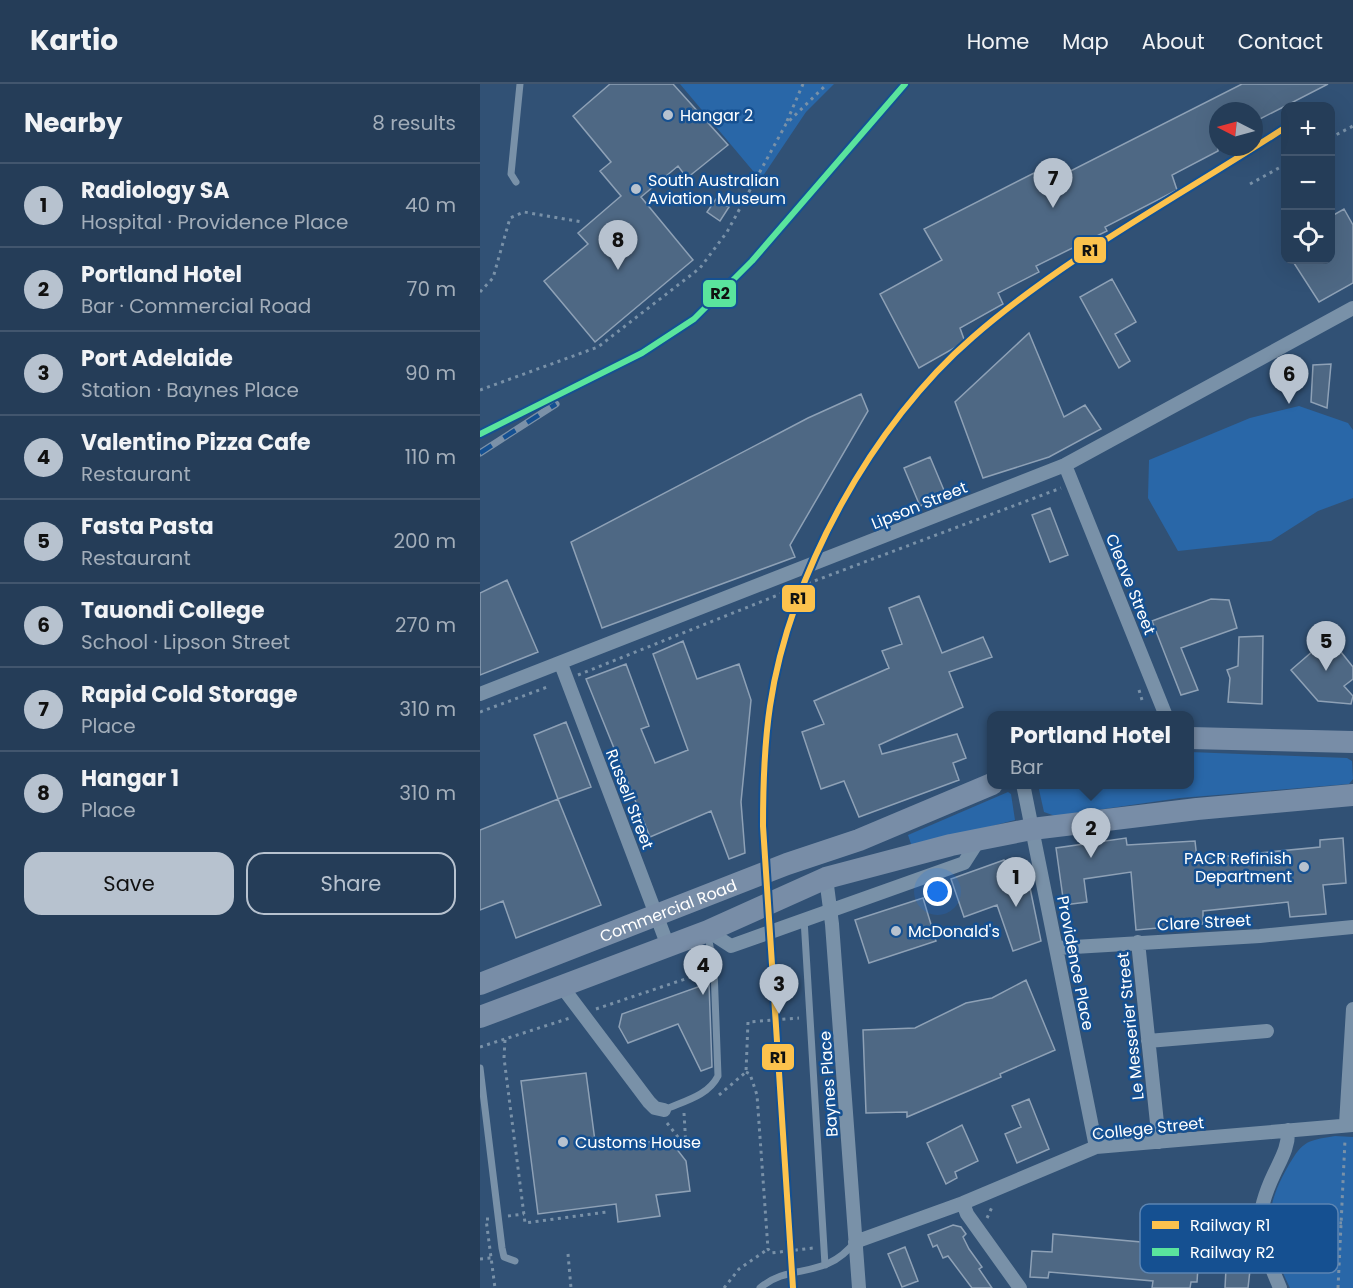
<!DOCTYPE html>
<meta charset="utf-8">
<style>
body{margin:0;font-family:Poppins,sans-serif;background:#2d445e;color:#f1f3f6}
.controls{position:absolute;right:18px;top:18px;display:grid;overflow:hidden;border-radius:12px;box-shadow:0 6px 24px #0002}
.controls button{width:54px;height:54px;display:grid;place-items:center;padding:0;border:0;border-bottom:2px solid #42566e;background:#253d58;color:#f1f3f6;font:30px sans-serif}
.compass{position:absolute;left:729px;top:18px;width:54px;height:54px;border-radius:50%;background:#253d58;box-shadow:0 6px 24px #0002;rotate:276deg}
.you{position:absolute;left:458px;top:808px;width:21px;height:21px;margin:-15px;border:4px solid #fff;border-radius:50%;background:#1a73e8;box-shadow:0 0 0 9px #1a73e833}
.badge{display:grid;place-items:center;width:39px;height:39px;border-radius:50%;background:#b7c2cf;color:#111;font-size:20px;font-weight:700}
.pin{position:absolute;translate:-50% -50px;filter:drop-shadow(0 2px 3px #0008)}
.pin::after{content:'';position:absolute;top:32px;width:21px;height:18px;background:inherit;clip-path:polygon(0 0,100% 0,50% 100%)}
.popup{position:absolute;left:507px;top:627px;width:207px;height:78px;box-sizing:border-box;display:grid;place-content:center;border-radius:12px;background:#253d58;filter:drop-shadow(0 2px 4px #0005);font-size:20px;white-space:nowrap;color:#a3aeba}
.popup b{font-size:22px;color:#f1f3f6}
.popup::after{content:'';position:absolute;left:50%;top:100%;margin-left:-12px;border:12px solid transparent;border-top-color:#253d58}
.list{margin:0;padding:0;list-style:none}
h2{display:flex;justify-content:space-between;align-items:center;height:78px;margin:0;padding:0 24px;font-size:26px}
h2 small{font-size:20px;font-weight:400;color:#a3aeba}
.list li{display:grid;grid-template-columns:39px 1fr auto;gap:18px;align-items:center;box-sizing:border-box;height:84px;padding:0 24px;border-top:2px solid #42566e}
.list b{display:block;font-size:22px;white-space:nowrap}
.list p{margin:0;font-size:20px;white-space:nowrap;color:#a3aeba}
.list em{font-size:20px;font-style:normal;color:#a3aeba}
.actions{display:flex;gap:12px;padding:18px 24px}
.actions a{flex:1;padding:14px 0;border:2px solid #b7c2cf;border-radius:18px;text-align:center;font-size:21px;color:#b7c2cf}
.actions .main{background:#b7c2cf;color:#111}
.icon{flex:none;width:33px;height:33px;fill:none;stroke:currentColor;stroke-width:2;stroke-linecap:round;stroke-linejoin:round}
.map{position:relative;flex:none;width:873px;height:1204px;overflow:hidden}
header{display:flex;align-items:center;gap:36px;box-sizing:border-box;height:84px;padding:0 30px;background:#253d58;border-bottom:2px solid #42566e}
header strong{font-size:28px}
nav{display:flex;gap:33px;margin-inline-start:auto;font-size:21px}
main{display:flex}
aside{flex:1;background:#253d58}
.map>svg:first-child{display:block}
.green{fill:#2967a8}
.building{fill:#4e6884;stroke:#8ea1b6;stroke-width:1.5}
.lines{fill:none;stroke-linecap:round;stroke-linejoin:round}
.path{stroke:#7991a8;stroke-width:3;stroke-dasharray:3 4.5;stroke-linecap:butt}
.service{stroke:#7991a8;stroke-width:7}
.minor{stroke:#7991a8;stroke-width:14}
.primary{stroke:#788da7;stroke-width:22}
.rail-casing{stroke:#7b91a8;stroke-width:7}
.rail{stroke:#155091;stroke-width:4.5;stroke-dasharray:14;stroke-linecap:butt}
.rail-1-casing{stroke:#155091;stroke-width:10}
.rail-2-casing{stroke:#155091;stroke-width:10}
.rail-1{stroke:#fcc24d;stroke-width:6}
.rail-2{stroke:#5ae49d;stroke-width:6}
.poi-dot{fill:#b7c2cf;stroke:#155091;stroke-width:2}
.labels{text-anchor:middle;stroke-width:5;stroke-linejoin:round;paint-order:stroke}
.poi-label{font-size:16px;fill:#fff;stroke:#155091;text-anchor:start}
.street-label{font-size:16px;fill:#fff;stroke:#155091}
.key{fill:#155091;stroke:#5b84b2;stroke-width:1.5}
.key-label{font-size:16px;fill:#fff}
.line-badge{stroke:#155091;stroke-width:2}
.pale-badge-label{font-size:16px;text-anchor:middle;font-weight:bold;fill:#111}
</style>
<header>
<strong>Kartio</strong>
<nav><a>Home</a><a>Map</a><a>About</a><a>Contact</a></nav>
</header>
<main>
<aside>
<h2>Nearby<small>8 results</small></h2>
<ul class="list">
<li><span class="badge">1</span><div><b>Radiology SA</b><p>Hospital · Providence Place</p></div><em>40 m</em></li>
<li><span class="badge">2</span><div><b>Portland Hotel</b><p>Bar · Commercial Road</p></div><em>70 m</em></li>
<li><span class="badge">3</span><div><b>Port Adelaide</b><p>Station · Baynes Place</p></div><em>90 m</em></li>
<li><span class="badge">4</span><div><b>Valentino Pizza Cafe</b><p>Restaurant</p></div><em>110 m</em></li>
<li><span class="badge">5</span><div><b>Fasta Pasta</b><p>Restaurant</p></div><em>200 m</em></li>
<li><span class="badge">6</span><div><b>Tauondi College</b><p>School · Lipson Street</p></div><em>270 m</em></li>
<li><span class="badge">7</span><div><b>Rapid Cold Storage</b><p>Place</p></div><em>310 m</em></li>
<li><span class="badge">8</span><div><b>Hangar 1</b><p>Place</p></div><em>310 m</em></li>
</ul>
<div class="actions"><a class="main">Save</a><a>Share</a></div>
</aside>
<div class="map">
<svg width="873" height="1204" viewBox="0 0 873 1204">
<rect width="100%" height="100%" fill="#315175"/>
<path class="green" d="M200 0H354L326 28 283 92 273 87Z
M819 322 868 339 873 346V414L838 427 791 457 698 467 668 414 669 376 770 334Z
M710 668 867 674 872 677 873 695 869 700 700 714 575 732 564 728 558 701 710 700Z
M528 708 531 710 535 736 432 763 428 751Z
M855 1052 873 1053V1204H810C788 1158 780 1133 806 1086 822 1058 824 1057 855 1052Z"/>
<path class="building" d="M130 0H193L248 61 207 94 198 82 161 113 213 176 115 258 64 197 108 160 98 149 141 112 120 87 131 78 93 32Z
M762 0H848L774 38V27H738V67L692 91 697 106 625 143 627 147 556 182 559 188 518 209 523 220 480 244 485 258 439 284 400 210 462 176 444 145 554 89 561 102Z
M236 115 249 123 240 137 227 128Z
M864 125 873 141V199L839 218 812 176H850V133Z
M632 195 656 238 635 250 650 277 639 284 600 213Z
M549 249 584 333 605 321 621 345 569 373 503 394 475 318Z
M851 280 847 324 831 318 833 281Z
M381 310 388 327 310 461 315 473 122 544 91 458 328 334Z
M450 373 466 411 440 422 424 384Z
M570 424 588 471 570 478 552 431Z
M27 496 58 568 0 591V509Z
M439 512 462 569 503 553 512 573 469 588 483 623 399 661 402 670 477 650 486 674 473 679 479 696 379 733 364 697 341 705 322 648 344 640 334 617 409 584 402 567 422 560 409 524Z
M731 515 749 516 757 544 701 564 718 606 701 611 672 537Z
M783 552 782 620 748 618 750 594 747 586 758 582 759 553Z
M849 553 873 583V595L864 602 873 612 871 620 838 617 811 586Z
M203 557 217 595 259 580 271 616 261 718 265 769 249 775 231 727 170 753 106 595 146 580 169 642 161 645 175 679 208 666 173 570Z
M86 638 111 703 78 715 54 651Z
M78 715 121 821 36 854 23 817 0 826V746Z
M646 754 647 761 715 757 717 775 840 763V756L863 754 866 799 843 801 846 830 810 833 808 818 723 827V840L656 846 651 788 604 795 607 818 584 821 576 764Z
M524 776 534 804 549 799 561 857 533 867 517 821 484 833 471 795Z
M443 814 456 857 389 879 375 836Z
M546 896 575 966 520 990 521 993 427 1033V1028L386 1029 383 946 435 944 486 919 512 914Z
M229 899 232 983 221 987 198 940 148 959 139 943 142 930Z
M106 989 115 1057H117L118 1065 189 1055 206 1077 210 1107 176 1111 180 1132 138 1138 136 1120 58 1130 41 997Z
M549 1015 569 1065 537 1079 525 1050 541 1043 532 1022Z
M482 1041 498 1077 475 1088 477 1094 466 1100 447 1059Z
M473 1141 481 1143 486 1150 483 1153 489 1165 502 1183 499 1185 512 1204H492L468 1172 463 1174 457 1161 453 1163 448 1151Z
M573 1150 672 1159 670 1179 718 1183 717 1198H711L710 1204H672L673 1197 569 1188 568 1194 550 1193 552 1167 572 1168Z
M425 1163 438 1197 422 1203 408 1170Z
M746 1184 770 1186 768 1204H745Z"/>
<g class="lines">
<path class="path" d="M307 37 323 0
M850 54 873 42
M770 100 806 80
M0 208 13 194 30 134 44 128 102 138
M0 306 118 263 220 184 247 148 306 40 347 0
M98 591 313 505 581 404
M659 606 662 616
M0 628 70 602
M116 925 223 889
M25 956 24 974 45 1139 127 1128
M0 963 90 934
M266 988 270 990 277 1011 288 1165 291 1169 333 1164
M239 1011 266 988 268 938 319 934
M204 1029 206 1063
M187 1039 205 1062
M28 1132 44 1130
M507 1134 513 1121
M9 1135H6L15 1204
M837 1137 862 1139
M88 1170 91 1204
M0 1175 11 1174
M244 1204 259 1185 288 1165
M858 1204 865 1056"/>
<path class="service" d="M36 98 31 90 40 0
M324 835 345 1181
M0 984 22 1164 24 1173 35 1177
M184 1026C204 1017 228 1012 238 992L234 885 228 851
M280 1204C310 1178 344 1197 375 1158"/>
<path class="minor" d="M585 381 686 632
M81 580 188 862
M0 610 585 381 873 224
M543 700 616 1063
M346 794 352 840 379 1204
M228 847 251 862 484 779 500 754
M658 858 679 1058
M577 864 780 852 873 843
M83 904 169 1018 175 1024 184 1026
M668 957 787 947
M866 1040 873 925
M483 1119 487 1130 540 1204
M375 1158 483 1119 616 1063 873 1041
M800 1204C780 1155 770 1141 794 1090 801 1075 809 1062 808 1046"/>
<g class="primary">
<path d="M710 654 873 658"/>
<path id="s1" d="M0 900 307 780 379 756 512 700"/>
<path d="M0 933 228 847 346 794 471 761 552 745 717 725 873 711"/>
</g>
<g class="rail-casing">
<path id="rail" d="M0 350 162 269 214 235 272 177 425 0
M0 369 76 320"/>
</g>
<use href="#rail" class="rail"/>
<g class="rail-1-casing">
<path id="rail-1" d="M313 1204 283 742C283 702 284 662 290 622 309 491 393 339 493 253 586 172 702 111 806 43"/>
</g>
<g class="rail-2-casing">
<path id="rail-2" d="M0 350 162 269 214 235 272 177 425 0"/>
</g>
<use href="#rail-1" class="rail-1"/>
<use href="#rail-2" class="rail-2"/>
</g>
<g class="poi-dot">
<circle cx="188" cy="31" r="6"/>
<circle cx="156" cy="105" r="6"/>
<circle cx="824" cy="783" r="6"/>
<circle cx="416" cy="847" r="6"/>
<circle cx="83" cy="1058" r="6"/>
</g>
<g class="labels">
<g class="poi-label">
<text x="200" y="37">Hangar 2</text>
<text x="168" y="102">South Australian<tspan x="168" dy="18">Aviation Museum</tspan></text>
<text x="812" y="780" text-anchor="end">PACR Refinish<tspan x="812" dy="18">Department</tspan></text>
<text x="428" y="853">McDonald's</text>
<text x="95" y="1064">Customs House</text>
</g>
<g class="street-label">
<text transform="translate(439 421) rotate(-22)" y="6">Lipson Street</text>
<text transform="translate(651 500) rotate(68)" y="6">Cleave Street</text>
<text transform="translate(150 715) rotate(69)" y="6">Russell Street</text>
<text dy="6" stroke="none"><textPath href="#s1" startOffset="202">Commercial Road</textPath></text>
<text transform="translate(724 838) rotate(-3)" y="6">Clare Street</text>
<text transform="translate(596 879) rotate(79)" y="6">Providence Place</text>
<text transform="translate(650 942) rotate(-96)" y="6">Le Messerier Street</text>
<text transform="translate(348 1000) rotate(-94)" y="6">Baynes Place</text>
<text transform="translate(668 1044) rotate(-6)" y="6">College Street</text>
</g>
</g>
<rect x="660" y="1120" width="198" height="69" rx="9" class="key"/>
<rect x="672" y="1137" width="27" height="8" fill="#fcc24d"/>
<rect x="672" y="1164" width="27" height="8" fill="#5ae49d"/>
<g class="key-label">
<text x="710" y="1147">Railway R1</text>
<text x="710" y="1174">Railway R2</text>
</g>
<g class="line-badge">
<rect x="593" y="152" width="34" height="28" rx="6" fill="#fcc24d"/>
<rect x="222" y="195" width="35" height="29" rx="6" fill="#5ae49d"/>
<rect x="301" y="500" width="35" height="29" rx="6" fill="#fcc24d"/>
<rect x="281" y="959" width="34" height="28" rx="6" fill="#fcc24d"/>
</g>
<g class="pale-badge-label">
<text x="610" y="172">R1</text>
<text x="240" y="215">R2</text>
<text x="318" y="520">R1</text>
<text x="298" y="979">R1</text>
</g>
</svg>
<div class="controls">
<button>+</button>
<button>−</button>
<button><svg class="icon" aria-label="locate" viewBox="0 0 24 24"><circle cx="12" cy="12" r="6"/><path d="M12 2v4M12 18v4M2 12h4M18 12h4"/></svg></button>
</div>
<svg class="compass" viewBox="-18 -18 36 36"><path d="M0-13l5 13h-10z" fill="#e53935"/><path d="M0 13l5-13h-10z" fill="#a3aeba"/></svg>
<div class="you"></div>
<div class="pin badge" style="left:536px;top:823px">1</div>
<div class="pin badge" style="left:611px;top:774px">2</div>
<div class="popup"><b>Portland Hotel</b>Bar</div>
<div class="pin badge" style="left:299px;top:930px">3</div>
<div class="pin badge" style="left:223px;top:911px">4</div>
<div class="pin badge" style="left:846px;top:587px">5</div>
<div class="pin badge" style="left:809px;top:320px">6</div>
<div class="pin badge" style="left:573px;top:124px">7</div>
<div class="pin badge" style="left:138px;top:186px">8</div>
</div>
</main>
